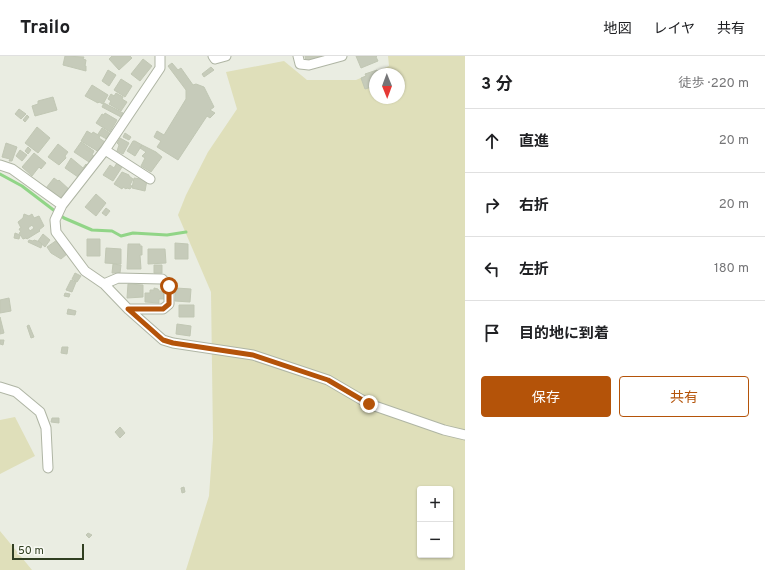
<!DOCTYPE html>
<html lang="ja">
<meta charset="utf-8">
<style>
body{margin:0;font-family:Overpass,"Noto Sans JP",sans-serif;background:#f2f2f2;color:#202124}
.controls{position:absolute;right:12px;bottom:12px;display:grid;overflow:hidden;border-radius:4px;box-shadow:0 1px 3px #0004}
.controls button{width:36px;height:36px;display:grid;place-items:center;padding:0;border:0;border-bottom:1px solid #e0e0e0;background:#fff;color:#202124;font:20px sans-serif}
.compass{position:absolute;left:369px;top:12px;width:36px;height:36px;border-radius:50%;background:#fff;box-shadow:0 1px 3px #0004;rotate:179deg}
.scale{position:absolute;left:12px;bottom:10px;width:72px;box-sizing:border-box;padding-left:4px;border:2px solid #313f21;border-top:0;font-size:11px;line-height:14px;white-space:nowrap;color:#313f21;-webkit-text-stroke:3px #f8f9f3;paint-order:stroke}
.stop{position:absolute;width:12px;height:12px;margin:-9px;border:3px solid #b45309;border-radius:50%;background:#fff}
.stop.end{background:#b45309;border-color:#fff;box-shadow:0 1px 4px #0008}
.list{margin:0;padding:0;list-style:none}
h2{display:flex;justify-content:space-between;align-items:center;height:52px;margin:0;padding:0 16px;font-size:17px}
h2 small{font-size:13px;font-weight:400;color:#757577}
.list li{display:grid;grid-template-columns:26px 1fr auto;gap:12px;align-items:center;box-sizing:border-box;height:64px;padding:0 16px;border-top:1px solid #e0e0e0}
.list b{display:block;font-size:15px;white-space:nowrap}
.list em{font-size:13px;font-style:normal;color:#757577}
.actions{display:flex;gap:8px;padding:12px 16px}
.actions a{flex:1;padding:9px 0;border:1px solid #b45309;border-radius:4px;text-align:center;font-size:14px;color:#b45309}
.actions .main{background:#b45309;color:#fff}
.icon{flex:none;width:22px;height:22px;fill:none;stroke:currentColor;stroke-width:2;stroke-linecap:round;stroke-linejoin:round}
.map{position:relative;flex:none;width:465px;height:514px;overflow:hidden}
header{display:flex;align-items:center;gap:24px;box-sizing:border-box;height:56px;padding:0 20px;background:#fff;border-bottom:1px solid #e0e0e0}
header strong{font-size:19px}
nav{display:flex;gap:22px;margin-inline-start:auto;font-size:14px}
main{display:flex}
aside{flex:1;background:#fff}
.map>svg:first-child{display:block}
.green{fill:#dfdfba;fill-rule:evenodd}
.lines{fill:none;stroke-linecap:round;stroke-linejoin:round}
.stream{stroke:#91d587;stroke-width:3}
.building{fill:#c6cbba;stroke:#c1c7b4;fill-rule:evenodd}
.minor-casing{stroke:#afb5a4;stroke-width:11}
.minor{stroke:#fff;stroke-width:9}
.route{stroke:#b45309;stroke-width:5}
</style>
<header>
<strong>Trailo</strong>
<nav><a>地図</a><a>レイヤ</a><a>共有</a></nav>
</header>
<main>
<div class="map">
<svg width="465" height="514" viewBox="0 0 465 514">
<rect width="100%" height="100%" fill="#eaede2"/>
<path class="green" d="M388 0H465V514H186L209 440 213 383 211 236 178 159 186 139 208 96 237 53 226 16 284 5 307 24H356L389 10ZM375 18H399V42H375ZM420 433H450V499H420Z
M15 361 35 400 0 418V364Z
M0 475 32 514H0Z"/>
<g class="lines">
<path class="stream" d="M0 118 22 130 64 162 92 174 112 175 121 180 133 177 167 179 186 176"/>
</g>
<path class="building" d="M65 0 84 1 83 3 86 4 85 10H86V15L63 9Z
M112 0H130L132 2 119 14 109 3Z
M305 0H329L317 2V3L306 5Z
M356 0H377L376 1 378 5 361 12Z
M143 3 152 10 140 25 131 18Z
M172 7 178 14 181 12 193 29 196 28 204 31 214 51 210 54 215 57 210 62 207 60 178 104 157 91 161 85 154 81 157 75 164 79 186 43V34L168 10Z
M211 11 214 14 204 21 202 18Z
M108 14 116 19 109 30 102 25Z
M377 14 379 18H375V30L365 33 361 22 366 20 365 18Z
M121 23 132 30 125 41 114 34Z
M92 29 108 39 103 48 99 46 98 47 85 40Z
M116 37 123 41 122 43 127 46 121 55 109 48 111 45 108 43 111 38 114 40Z
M53 41 57 54 35 60 32 50 38 48V45Z
M104 47 123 57 121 61 102 51Z
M19 53 26 58 21 63 15 58Z
M105 57 117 64 110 76 96 67 102 58 104 59Z
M27 59 29 61 25 66 23 64Z
M37 71 50 82 38 97 25 87Z
M102 72 111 78 108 84 98 78Z
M87 75 92 78 93 76 100 80 99 82 105 86 99 96 81 85Z
M125 77 131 81 129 84 123 81Z
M120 82 129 87 123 98 117 95 119 89 117 87Z
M133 85H135L142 89 135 100 127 95Z
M81 86 94 95 92 99 94 100 89 106 74 96Z
M6 87 17 91 12 105H9L10 103 2 101Z
M58 88 68 96 65 100 66 102 59 109 48 101Z
M142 89 156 96 162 101 151 116 141 110 145 102 142 100 146 96 140 92Z
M28 91 31 94 28 98 25 95Z
M20 94 27 99 22 105 16 100Z
M34 97 46 107 41 113 39 111 32 120 22 111Z
M71 102 83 112 86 108 90 112 86 117 82 115 80 119 79 118 78 121 65 112Z
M118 105 124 108 113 125 103 119 110 109 114 112Z
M122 116 129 119V120L133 123 130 129 132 130 130 133 127 132 126 133 123 131 122 133 114 128Z
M54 122 58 125 59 124 72 136 63 143 61 141 59 143 46 132Z
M134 122 147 124 145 135 132 132Z
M96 138 106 147 96 160 85 151Z
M106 152 110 155 106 160 102 157Z
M24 158 29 160 32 158 34 162 39 160 44 170 39 174 40 175 27 183 26 182 23 183 19 177 21 176 19 173 21 172 18 166 23 162ZM32 169 34 172 30 175 28 172Z
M15 177 20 179 19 183 14 182Z
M43 178 50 184 45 191 38 185Z
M87 183H100V200H87Z
M29 184 33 185 34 184 40 186 42 188 41 192 28 186Z
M57 184 67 198 61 203 51 197 47 191Z
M175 187 188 188V203H175Z
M128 188H140V190H142V199H140L141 213H127Z
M106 192 121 193V208L105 207Z
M148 193H165L166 207 148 208Z
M113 208 121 209 120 217H112Z
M154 209H162V217H154Z
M75 217 81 220 77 226 72 223Z
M71 224 76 226 72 236 66 234Z
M128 228 143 229V241L127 242Z
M154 232 158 233 159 235H162V232L164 233V243H159V247L145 246V237H150V234H154Z
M176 232 191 233 190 246 175 245Z
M65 237 70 238 69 241 64 240Z
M9 242 11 255 0 257V244Z
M179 249H194V261H179Z
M68 253 76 255 75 259 67 258Z
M0 261 4 277 0 278Z
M177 268 191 270 190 280 176 278Z
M29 269 34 281 31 282 27 270Z
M0 284H4L3 289 0 288Z
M62 291H68L67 298 61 297Z
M52 362H59V367L51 366Z
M120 371 125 377 120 382 115 376Z
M184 431 185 436 182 437 181 432Z
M88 477 92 479 89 482 86 479Z"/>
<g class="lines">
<g class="minor-casing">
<path id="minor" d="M160 0V12L105 94 62 149 55 164 56 176 85 215 104 228 128 253 163 284 173 287 253 299 328 324 369 348 444 374 465 379
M213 0 215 3 226 0
M298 0 300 8 309 9 342 0
M105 94 150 123
M0 109 12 113 62 149
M104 228 118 222 162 223 169 230V248L163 253H128
M0 331 16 336 40 356 46 372 48 412"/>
</g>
<use href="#minor" class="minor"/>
</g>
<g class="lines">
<path class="route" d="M169 230V248L163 253H128L163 284 173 287 253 299 328 324 369 348"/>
</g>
</svg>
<div class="controls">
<button>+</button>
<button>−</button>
</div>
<svg class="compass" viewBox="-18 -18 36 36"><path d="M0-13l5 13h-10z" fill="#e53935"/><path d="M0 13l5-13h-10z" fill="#757577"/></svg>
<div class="scale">50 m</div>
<div class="stop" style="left:169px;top:230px"></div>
<div class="stop end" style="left:369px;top:348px"></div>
</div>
<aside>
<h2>3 分<small>徒歩 · 220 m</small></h2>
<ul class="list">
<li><svg class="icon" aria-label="ahead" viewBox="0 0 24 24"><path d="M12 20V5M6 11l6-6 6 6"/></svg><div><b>直進</b></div><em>20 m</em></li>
<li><svg class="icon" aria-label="right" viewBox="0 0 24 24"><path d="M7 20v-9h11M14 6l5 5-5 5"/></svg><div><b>右折</b></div><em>20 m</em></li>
<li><svg class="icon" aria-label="left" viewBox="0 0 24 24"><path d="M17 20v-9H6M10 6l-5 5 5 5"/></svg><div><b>左折</b></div><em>180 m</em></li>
<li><svg class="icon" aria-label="arrive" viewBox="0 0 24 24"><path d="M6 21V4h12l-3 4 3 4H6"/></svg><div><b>目的地に到着</b></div></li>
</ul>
<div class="actions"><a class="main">保存</a><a>共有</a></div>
</aside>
</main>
